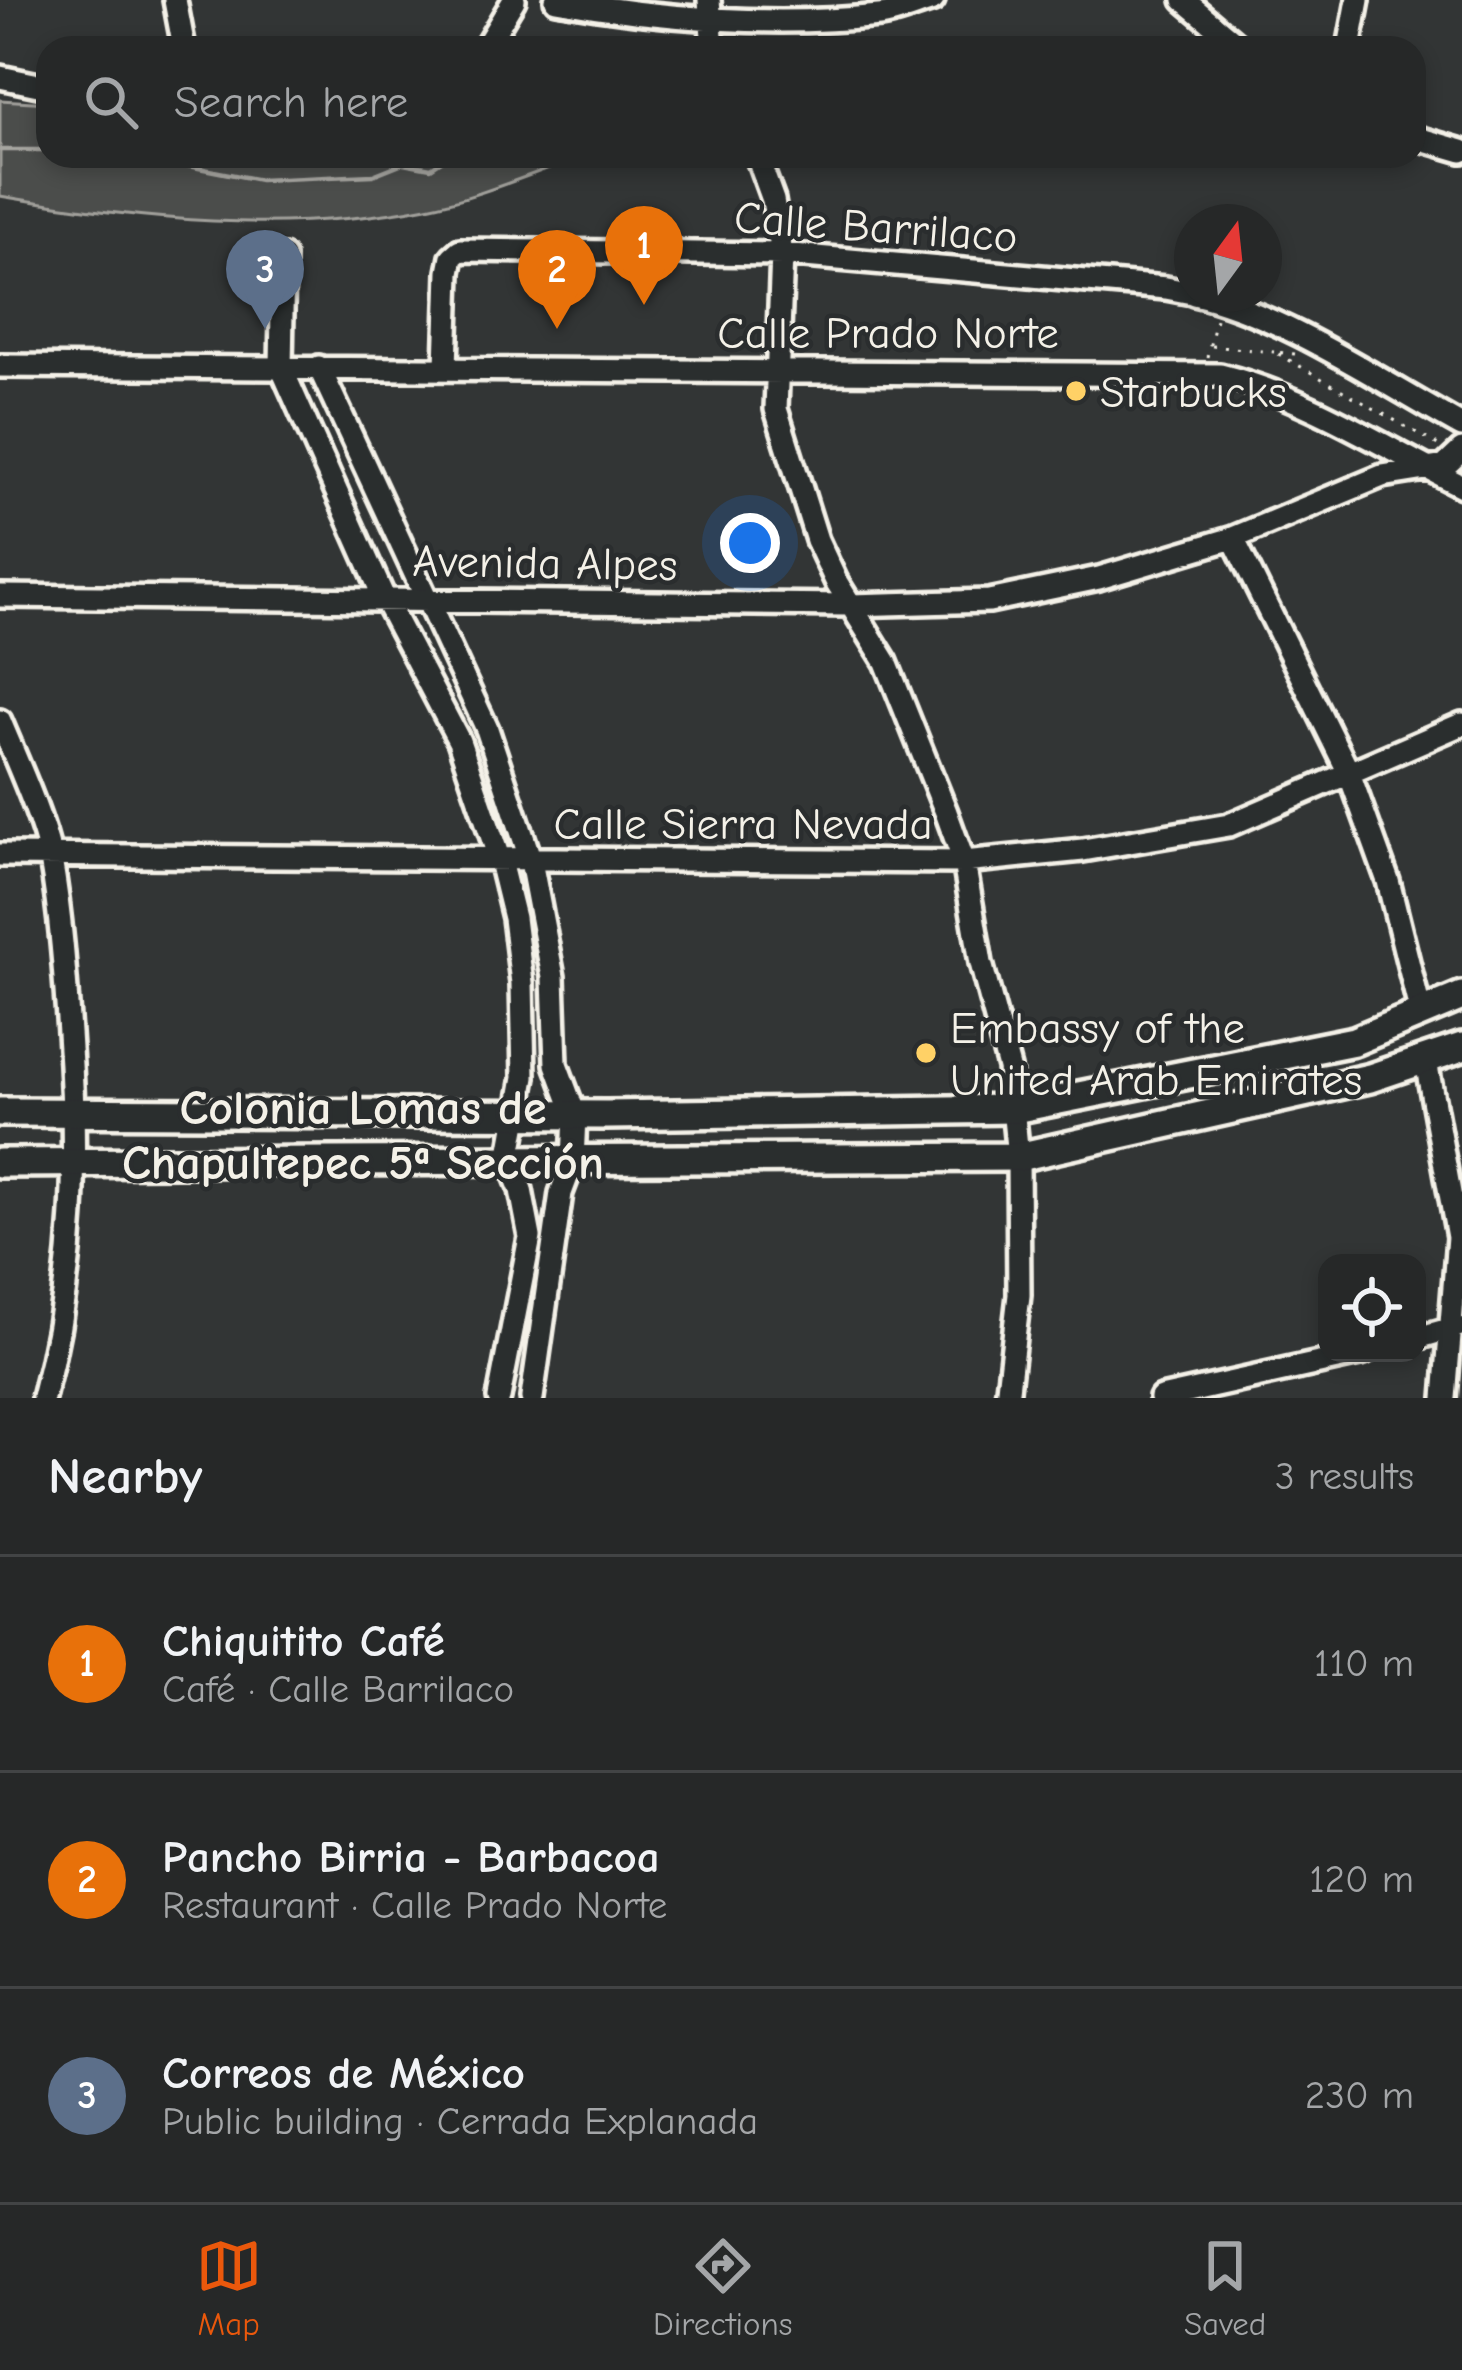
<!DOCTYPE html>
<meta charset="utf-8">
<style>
body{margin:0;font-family:"Comic Neue",sans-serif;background:#2e3030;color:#f1f3f6}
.controls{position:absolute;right:36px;bottom:36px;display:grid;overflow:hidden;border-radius:24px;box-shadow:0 6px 18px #0003}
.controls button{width:108px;height:108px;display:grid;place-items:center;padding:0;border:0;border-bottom:3px solid #424445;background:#262828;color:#f1f3f6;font:60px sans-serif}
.compass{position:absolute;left:1174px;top:204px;width:108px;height:108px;border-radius:50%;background:#262828;box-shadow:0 6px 18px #0003;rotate:15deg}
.you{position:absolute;left:750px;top:543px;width:42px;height:42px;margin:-30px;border:9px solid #fff;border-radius:50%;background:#1a73e8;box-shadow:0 0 0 18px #1a73e833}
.badge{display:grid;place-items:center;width:78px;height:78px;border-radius:50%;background:#ea580c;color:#fff;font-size:39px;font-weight:700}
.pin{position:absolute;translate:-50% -99px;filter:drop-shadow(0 3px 6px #0008)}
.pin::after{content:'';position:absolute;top:63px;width:42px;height:36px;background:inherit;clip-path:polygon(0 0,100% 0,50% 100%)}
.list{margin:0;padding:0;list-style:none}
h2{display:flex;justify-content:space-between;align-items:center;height:156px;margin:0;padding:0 48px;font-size:51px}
h2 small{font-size:39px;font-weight:400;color:#a4a6a8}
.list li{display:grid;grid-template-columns:78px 1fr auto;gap:36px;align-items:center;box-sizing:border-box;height:216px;padding:0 48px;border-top:3px solid #424445}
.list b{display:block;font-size:45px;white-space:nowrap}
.list p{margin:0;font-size:39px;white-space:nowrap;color:#a4a6a8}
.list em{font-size:39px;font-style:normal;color:#a4a6a8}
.icon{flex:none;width:66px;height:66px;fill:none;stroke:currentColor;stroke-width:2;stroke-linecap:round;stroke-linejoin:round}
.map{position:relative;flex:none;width:1462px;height:1398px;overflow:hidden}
.search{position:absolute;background:#262828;box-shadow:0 6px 18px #0003;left:36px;right:36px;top:36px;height:132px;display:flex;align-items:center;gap:30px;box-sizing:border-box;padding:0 42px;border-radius:36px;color:#a4a6a8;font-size:45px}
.sheet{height:804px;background:#262828}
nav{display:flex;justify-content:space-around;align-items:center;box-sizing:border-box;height:168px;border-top:3px solid #424445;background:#262828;font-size:33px;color:#a4a6a8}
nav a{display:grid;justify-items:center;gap:6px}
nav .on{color:#ea580c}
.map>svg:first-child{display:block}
.green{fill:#4b4d4c;stroke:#a09f9a;stroke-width:3}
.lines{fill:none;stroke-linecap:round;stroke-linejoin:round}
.stream{stroke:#a6a5a0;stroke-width:4.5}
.minor-casing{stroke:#f4f1e8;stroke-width:30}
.major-casing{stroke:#f4f1e8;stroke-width:36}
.path{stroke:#f4f1e8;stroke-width:3;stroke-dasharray:3 9;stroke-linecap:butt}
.minor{stroke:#2a2d2e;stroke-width:21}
.major{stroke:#2a2d2e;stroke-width:27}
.poi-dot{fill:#ffd166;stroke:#2a2d2e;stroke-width:4.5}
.labels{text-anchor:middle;stroke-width:9;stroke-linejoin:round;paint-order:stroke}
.street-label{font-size:45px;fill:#f4f1e8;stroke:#2a2d2e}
.poi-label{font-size:45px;fill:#f4f1e8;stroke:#2a2d2e;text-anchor:start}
.neighbourhood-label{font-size:48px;font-weight:bold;fill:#f4f1e8;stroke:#2a2d2e}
</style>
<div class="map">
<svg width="1462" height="1398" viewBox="0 0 1462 1398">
<rect width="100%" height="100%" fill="#323535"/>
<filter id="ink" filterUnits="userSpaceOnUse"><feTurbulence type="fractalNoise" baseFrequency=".00833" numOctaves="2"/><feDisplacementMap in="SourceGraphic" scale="24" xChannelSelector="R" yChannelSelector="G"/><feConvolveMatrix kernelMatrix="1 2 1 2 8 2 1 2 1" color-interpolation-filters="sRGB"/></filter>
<g filter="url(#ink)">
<path class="green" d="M0 100 48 103V156H583C532 173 479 197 427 207 286 235 140 220 0 196Z"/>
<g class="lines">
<path class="stream" d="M0 150H48
M137 156 260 180 373 175 403 163 431 168 449 156"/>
<g class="minor-casing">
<path id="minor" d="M175 0 184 48
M556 0C658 19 776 27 879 16 897 14 916 5 933 0
M709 0 713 48
M1184 0 1241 48
M485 48 514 0
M1349 48 1358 0
M0 77 48 87
M1414 137 1462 151
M757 156 773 200 782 254 776 409 817 540 836 581 886 662 946 812 964 862 981 963 1009 1068 1018 1157 1019 1295 1007 1398
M283 257 281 367 384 598 459 741 500 861 514 918 522 983 524 1077 509 1160 521 1190 530 1237 499 1398
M1194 294C1282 314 1382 382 1462 426
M0 366 1220 375C1308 397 1381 446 1462 486
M319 367 487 729 531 861 553 977 556 1064 575 1115 573 1161 561 1193 532 1398
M446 367 449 272 452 257 460 250 782 254 1166 288 1192 293
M1233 538 1349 773 1388 881 1421 1014
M0 596 851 605 989 601 1099 578 1233 538 1382 476 1445 466 1462 450
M0 721C17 762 42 816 51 859 61 916 65 975 69 1033 78 1160 76 1274 43 1398
M0 855 964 862 1083 850 1229 825 1462 724
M1426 1061 1458 1237 1445 1398
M1417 1338 1456 1327
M1161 1398 1364 1353"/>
</g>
<g class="major-casing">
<path id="major" d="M0 1112 607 1115 1014 1109 1354 1041 1462 996
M0 1163 1018 1157 1370 1078 1462 1047"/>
</g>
<path class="path" d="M1212 346 1274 352
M1295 354 1275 352 1438 445
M1207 357 1216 319"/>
<use href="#minor" class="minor"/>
<use href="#major" class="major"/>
</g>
</g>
<g class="poi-dot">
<circle cx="1076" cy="391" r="12"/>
<circle cx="926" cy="1053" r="12"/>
</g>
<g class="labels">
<g class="street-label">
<text transform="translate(876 226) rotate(4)" y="16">Calle Barrilaco</text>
<text x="888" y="348">Calle Prado Norte</text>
<text transform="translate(545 562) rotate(1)" y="16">Avenida Alpes</text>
<text x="743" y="839">Calle Sierra Nevada</text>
</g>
<g class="poi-label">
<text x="1100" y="407">Starbucks</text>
<text x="950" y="1043">Embassy of the<tspan x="950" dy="52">United Arab Emirates</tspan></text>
</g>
<g class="neighbourhood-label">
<text x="363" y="1124">Colonia Lomas de<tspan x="363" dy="55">Chapultepec 5ª Sección</tspan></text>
</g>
</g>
</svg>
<div class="controls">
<button><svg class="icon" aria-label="locate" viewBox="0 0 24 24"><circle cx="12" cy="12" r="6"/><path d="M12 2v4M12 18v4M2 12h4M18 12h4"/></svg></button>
</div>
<svg class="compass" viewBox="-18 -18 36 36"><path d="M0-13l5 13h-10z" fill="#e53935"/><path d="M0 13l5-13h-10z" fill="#a4a6a8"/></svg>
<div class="you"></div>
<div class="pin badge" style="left:644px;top:305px;background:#e8710a">1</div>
<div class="pin badge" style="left:557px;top:329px;background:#e8710a">2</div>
<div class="pin badge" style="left:265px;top:329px;background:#5c6f8a">3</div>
<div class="search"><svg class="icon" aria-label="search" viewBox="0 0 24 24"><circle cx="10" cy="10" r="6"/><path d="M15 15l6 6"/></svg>Search here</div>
</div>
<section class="sheet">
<h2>Nearby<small>3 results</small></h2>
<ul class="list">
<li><span class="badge" style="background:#e8710a">1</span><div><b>Chiquitito Café</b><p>Café · Calle Barrilaco</p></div><em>110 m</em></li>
<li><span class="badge" style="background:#e8710a">2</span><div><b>Pancho Birria - Barbacoa</b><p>Restaurant · Calle Prado Norte</p></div><em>120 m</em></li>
<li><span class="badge" style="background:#5c6f8a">3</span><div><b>Correos de México</b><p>Public building · Cerrada Explanada</p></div><em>230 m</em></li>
</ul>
</section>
<nav>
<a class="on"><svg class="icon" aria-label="map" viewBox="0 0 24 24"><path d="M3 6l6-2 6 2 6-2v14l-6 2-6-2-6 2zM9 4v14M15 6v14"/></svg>Map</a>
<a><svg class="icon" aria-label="directions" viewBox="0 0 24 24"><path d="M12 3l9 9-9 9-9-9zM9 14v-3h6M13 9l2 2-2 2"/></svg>Directions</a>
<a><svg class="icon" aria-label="saved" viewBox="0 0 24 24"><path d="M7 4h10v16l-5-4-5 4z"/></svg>Saved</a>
</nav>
